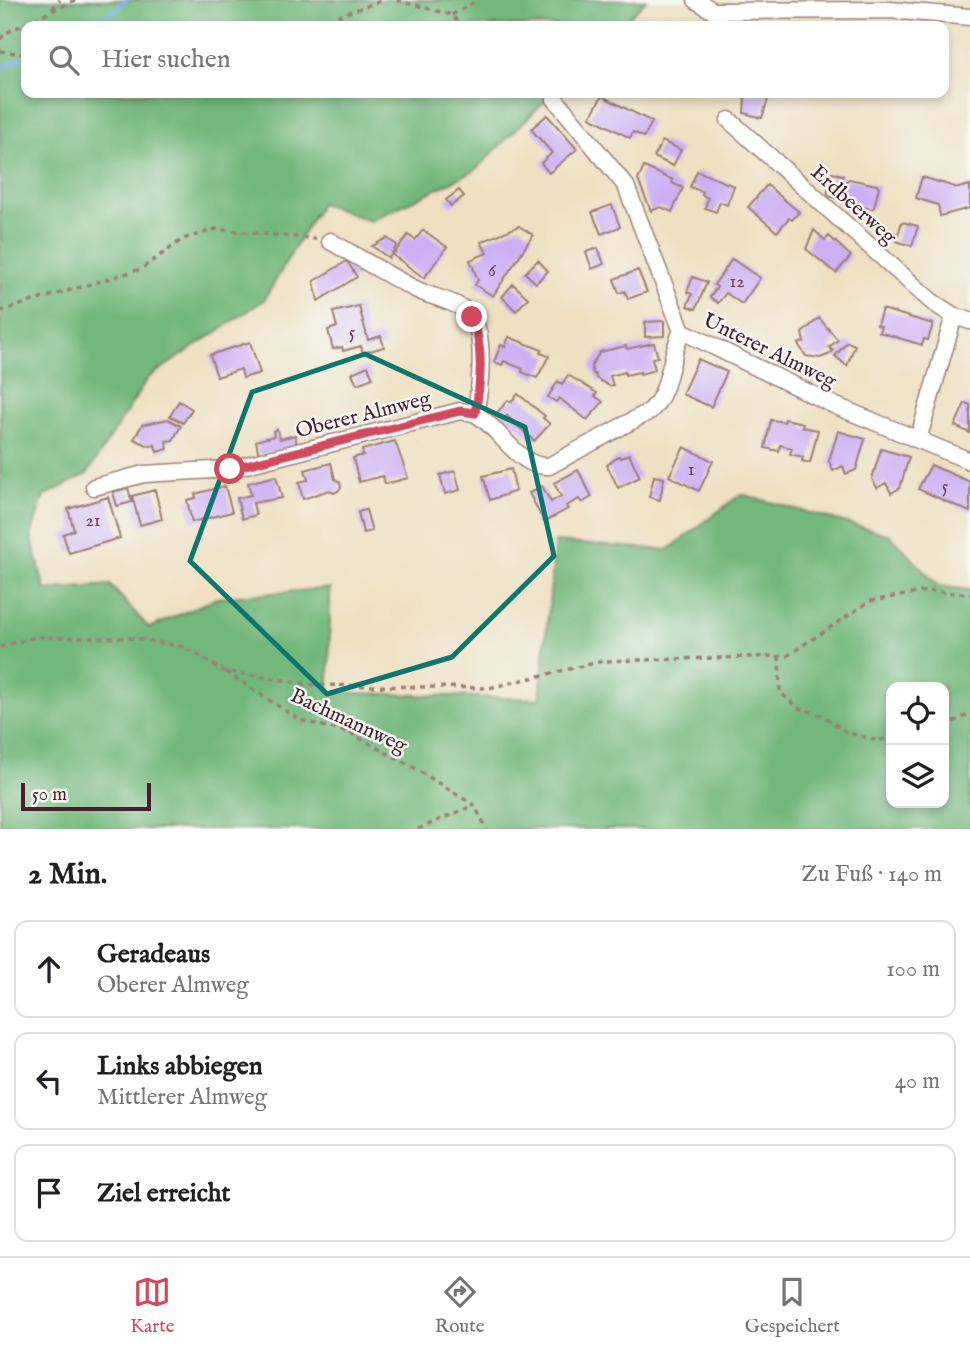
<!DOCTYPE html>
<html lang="de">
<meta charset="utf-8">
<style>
body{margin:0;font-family:"IM FELL English",serif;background:#f6f6f6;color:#202124}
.controls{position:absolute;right:21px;bottom:21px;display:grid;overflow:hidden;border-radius:14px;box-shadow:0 4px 10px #0003}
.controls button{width:63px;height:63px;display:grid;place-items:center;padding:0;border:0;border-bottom:2px solid #e0e0e0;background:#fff;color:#202124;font:35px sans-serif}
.scale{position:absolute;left:21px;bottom:18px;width:130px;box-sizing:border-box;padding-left:7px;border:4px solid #4a1f2b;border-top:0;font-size:19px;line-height:24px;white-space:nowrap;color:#4a1f2b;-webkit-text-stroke:5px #f6f6f2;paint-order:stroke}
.stop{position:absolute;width:21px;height:21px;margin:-16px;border:5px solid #d1495b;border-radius:50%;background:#fff}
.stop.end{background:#d1495b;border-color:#fff;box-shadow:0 2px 7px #0008}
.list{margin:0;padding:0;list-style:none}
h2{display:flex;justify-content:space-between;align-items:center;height:91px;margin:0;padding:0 28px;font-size:30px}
h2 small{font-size:23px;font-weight:400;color:#757577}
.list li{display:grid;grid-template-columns:46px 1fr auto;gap:21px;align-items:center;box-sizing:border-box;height:98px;margin:0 14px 14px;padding:0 14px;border:2px solid #e0e0e0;border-radius:14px}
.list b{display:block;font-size:26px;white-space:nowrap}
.list p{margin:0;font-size:23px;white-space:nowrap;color:#757577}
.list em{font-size:23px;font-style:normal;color:#757577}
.icon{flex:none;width:38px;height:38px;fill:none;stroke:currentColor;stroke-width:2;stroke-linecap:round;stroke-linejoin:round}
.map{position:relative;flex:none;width:970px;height:829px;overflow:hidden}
.search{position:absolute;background:#fff;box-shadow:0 4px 10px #0003;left:21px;right:21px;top:21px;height:77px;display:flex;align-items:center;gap:18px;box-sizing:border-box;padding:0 24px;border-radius:14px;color:#757577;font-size:26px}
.sheet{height:427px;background:#fff}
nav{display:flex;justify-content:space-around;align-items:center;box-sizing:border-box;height:98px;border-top:2px solid #e0e0e0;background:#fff;font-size:19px;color:#757577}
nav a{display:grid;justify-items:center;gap:4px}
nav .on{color:#d1495b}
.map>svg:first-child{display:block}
.forest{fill:#72b77c;stroke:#5e6b54;stroke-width:2;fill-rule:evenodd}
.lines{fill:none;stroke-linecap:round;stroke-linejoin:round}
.stream{stroke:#74aae2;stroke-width:5}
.building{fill:#cdb0f4}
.minor-casing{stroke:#9c8076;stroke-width:19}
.path{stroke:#9c8076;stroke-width:3.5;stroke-dasharray:5 5;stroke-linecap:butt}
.minor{stroke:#fff;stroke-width:16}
.route{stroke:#d1495b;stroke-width:9}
.marked{fill:none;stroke:#0f766e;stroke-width:5;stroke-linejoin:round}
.labels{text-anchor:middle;stroke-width:5;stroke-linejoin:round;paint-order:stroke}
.number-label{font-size:18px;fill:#6b435d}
.street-label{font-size:21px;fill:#4a1f2b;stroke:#f6f6f2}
</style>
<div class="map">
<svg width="970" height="829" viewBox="0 0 970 829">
<rect width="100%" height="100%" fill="#f6f6f2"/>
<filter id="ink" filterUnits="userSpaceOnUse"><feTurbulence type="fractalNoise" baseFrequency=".0143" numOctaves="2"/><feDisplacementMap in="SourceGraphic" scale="14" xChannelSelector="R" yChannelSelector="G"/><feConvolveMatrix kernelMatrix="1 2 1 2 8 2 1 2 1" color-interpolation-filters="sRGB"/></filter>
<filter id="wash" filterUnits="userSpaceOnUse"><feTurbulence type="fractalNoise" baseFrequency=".00686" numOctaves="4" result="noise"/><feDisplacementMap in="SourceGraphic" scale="28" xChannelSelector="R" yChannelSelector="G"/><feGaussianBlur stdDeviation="1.57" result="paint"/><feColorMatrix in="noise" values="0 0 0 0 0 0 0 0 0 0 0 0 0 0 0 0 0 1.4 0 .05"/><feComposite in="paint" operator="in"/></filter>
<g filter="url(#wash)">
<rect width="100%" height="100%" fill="#eee0c1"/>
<path class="forest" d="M0 0H646L620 26H26V93H553L474 171 370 221 321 203 264 300 148 378 87 474 44 496 31 535 45 590 110 585 149 628 217 598 330 588 329 692 540 699 555 542 668 550 741 494 890 535 938 586 970 590V829H0ZM891 687H944V803H891Z"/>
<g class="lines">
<path class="stream" d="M96 26 126 0
M0 68 26 57"/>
</g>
<g id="blocks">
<path class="building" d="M743 93H770L762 118 744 113 745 98 741 97Z
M602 96 652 122 644 137 633 132 630 138 590 117Z
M547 115 577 149 549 173 541 163 552 153 531 129Z
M662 141 681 150 673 166 654 157Z
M644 167 673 180 672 183 683 188 672 212 661 207 651 211 638 180Z
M697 171 734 186 727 205 720 202 716 212 705 208 708 198 702 195 703 192 690 187Z
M832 173 843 175 841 180 846 181 849 179 877 185 879 187 874 207 872 209 844 203 842 199 827 196Z
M922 177 958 188 970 185V208L940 216 938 205 916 198Z
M767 185 799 212 792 220 789 218 777 232 748 207Z
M459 190 464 196 451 206 446 200Z
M612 205 620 227 601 234 592 212Z
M902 222 918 226 912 246 896 241Z
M519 226 533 235 493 296 475 285 478 280 470 260 487 253 481 242Z
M423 230 447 247 424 278 393 255 408 235 415 240Z
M814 230 825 240 829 236 851 256 836 273 806 249Z
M387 238 397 245 389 258 372 246Z
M598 248 604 264 592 269 586 252Z
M732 259 760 278 742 304 726 293 718 303 710 297 717 287 714 285Z
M538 260 548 271 536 283 525 273Z
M347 261 357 277 318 301 314 281Z
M638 270 647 292 628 299 625 291 619 293 614 279Z
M693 277 707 282 696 309 687 306 692 294 687 292Z
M513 284 528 298 516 311 502 297Z
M359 306 368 340 381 336 384 347 363 353 361 346 343 351 342 347 333 349 328 330 337 327 333 312Z
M882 309 933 324 928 340 924 339 922 345 879 332 881 326 877 325Z
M819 318 838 340 829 347 833 351 828 355 820 358 806 356 798 344 804 342 802 333Z
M664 321V336L645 337V322Z
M509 337 542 350 540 353 549 356 537 378 522 372 523 369 504 361 502 365 494 362 501 345 505 347Z
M250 342 260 373 243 378 241 369 217 377 210 355Z
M847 342 855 345 847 366 835 356Z
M654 343 658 357 652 358 655 370 640 374V372L625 375V372L610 376 613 385 609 386 596 378 595 374H593L591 366 600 352 626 346 627 349Z
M698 359 727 372 711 407 682 394Z
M368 366 373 378 357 384 352 373Z
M568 375 597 393 595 396 603 402 587 420 559 398 556 402 548 397 558 381 562 384Z
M518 394 545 416 543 418 550 424 534 441 507 416 503 420 496 414 508 400 511 402Z
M179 401 192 409 183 423 170 416Z
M965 403 970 405V433L955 426Z
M168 419 181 426 173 440 166 441 168 449 157 452 155 445 149 446 134 439 142 425Z
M785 419 803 423 802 427 818 430 810 463 802 461 803 457 790 454 792 448 780 445 779 451 765 448 771 420 784 422Z
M277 429 280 439 295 435 297 445 259 455 256 441 274 436 273 431Z
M838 431 865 439 856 470 846 474 843 466 833 471 829 461Z
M395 441 408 478 385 484 383 476 359 482 353 458 363 455 362 450Z
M684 447 713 461 699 491 669 476Z
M881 449 909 457 900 488 891 493 886 483 877 488 872 479Z
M629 454 640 477 618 488 607 465 619 456 621 458Z
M331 463 335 479 340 482 341 487 338 491 334 493 329 490 303 499 299 482 308 480 305 470Z
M931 465 970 482V512L918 489Z
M511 469 516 491 490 500 483 476Z
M578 470 592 497 582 503 579 499 566 506 568 509 544 522 529 493 542 486 551 502 561 496 554 483Z
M455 471 460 490 445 494 440 475Z
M276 476 282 498 253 503 256 515 242 519 237 498 251 495 248 483Z
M654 476 664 478 660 500 649 497Z
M225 486 232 512 192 522 187 500 196 498 195 494Z
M128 488 132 502 117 506 113 492Z
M155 490 162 519 140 525 132 496Z
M108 497 120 538 69 553 63 534 74 530 68 509Z
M366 510 372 531 363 533 358 512Z"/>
</g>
</g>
<g filter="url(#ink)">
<use href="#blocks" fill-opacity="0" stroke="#9c8076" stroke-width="2"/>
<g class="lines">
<g class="minor-casing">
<path id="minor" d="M696 0 713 11 890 10 970 17
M555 99 626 186 682 331 836 406 970 461
M729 120 931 301 954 316 970 321
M330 241C358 257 386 274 415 289 432 298 460 301 472 317 486 336 480 392 475 413
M918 440 954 316
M94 487 144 474 230 469 460 411C465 412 472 412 476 414 501 429 518 468 549 466L650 411C671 392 669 356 682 331"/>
</g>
<path class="path" d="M397 0 452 15 461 26
M52 9 60 0
M452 15 478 0
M309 26 384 0
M0 39 6 33 75 0
M0 51 24 54 26 57
M0 311 141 269 183 239 216 229 316 239
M0 647 35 637 135 638 184 647 224 671 314 685 489 688 603 661 787 656 870 601 928 591 970 594
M779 656 780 692 798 708 822 715 846 732 878 741 891 737
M226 672 300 720 350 733 411 766 474 805 487 829
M944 726 970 714
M418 829 474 805"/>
<use href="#minor" class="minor"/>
</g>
</g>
<g class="lines" filter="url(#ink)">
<path class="route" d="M230 469 460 411 475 413C481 383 484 347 472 317"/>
</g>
<path class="marked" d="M365 354 525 427 554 556 452 657 327 694 190 561 252 392Z"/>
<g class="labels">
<g class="number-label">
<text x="492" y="276">6</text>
<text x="737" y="287">12</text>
<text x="352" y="338">5</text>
<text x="691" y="475">1</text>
<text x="945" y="492">5</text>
<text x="93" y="526">21</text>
</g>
<g class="street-label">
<text transform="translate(854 204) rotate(42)" y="7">Erdbeerweg</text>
<text transform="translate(770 350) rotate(26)" y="7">Unterer Almweg</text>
<text transform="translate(363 414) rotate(-14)" y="7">Oberer Almweg</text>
<text transform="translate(349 720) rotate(25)" y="7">Bachmannweg</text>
</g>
</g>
</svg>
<div class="controls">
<button><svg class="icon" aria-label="locate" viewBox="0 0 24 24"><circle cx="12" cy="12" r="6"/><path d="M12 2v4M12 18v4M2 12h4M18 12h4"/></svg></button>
<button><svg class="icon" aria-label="layers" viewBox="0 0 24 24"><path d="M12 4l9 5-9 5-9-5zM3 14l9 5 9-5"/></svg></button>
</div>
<div class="scale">50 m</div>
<div class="stop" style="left:230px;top:469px"></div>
<div class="stop end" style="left:472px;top:317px"></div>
<div class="search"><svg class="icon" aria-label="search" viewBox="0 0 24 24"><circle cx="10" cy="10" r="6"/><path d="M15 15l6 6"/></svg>Hier suchen</div>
</div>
<section class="sheet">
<h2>2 Min.<small>Zu Fuß · 140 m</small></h2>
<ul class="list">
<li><svg class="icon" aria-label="ahead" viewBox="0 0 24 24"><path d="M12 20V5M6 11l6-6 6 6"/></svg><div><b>Geradeaus</b><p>Oberer Almweg</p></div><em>100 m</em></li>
<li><svg class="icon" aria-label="left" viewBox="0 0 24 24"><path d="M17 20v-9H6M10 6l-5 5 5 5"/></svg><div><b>Links abbiegen</b><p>Mittlerer Almweg</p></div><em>40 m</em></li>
<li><svg class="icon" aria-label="arrive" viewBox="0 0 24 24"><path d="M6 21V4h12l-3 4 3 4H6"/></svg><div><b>Ziel erreicht</b></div></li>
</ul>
</section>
<nav>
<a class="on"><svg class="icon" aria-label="map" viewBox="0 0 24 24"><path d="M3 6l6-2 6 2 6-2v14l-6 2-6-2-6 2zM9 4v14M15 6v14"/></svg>Karte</a>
<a><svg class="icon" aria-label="directions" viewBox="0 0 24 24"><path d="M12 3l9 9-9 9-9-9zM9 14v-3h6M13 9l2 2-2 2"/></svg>Route</a>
<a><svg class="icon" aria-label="saved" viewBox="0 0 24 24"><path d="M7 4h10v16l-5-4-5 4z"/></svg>Gespeichert</a>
</nav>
